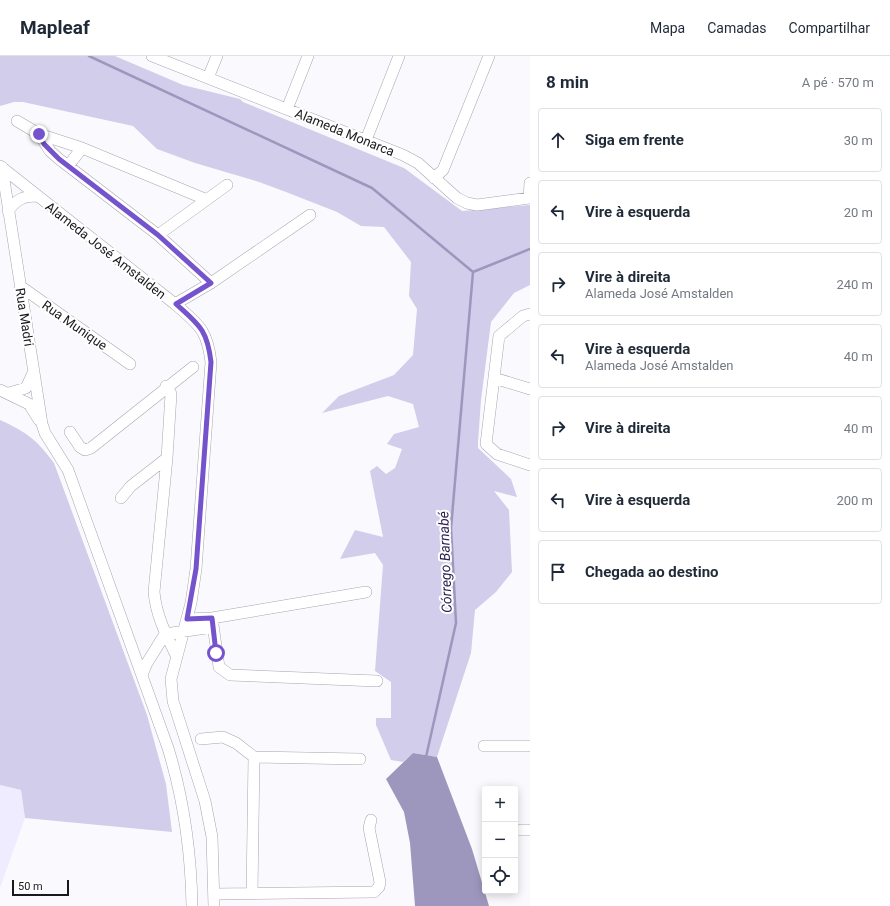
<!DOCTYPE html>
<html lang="pt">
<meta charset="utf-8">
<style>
body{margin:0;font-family:Roboto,sans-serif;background:#f6f6f7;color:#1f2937}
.controls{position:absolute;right:12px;bottom:12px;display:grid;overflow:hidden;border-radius:4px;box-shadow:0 2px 10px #0003}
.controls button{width:36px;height:36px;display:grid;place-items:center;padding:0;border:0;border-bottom:1px solid #e0e1e3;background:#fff;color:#1f2937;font:20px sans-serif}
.scale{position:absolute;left:12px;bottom:10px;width:57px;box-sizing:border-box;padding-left:4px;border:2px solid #19181c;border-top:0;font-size:11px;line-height:14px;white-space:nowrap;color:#19181c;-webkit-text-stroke:3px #fff;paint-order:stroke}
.stop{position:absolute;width:12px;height:12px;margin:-9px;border:3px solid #7553cd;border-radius:50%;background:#fff}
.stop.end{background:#7553cd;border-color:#fff;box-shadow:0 1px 4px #0008}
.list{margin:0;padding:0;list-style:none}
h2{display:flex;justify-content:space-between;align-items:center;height:52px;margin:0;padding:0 16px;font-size:17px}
h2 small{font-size:13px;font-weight:400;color:#747a83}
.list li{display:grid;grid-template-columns:26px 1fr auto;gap:12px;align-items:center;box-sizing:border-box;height:64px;margin:0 8px 8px;padding:0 8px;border:1px solid #e0e1e3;border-radius:4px}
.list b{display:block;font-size:15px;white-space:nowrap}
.list p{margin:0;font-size:13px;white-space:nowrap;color:#747a83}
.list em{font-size:13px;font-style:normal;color:#747a83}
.icon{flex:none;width:22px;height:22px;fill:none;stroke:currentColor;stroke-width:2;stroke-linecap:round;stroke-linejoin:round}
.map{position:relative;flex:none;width:530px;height:850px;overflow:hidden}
header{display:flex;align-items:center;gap:24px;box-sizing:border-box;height:56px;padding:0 20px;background:#fff;border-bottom:1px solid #e0e1e3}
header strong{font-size:19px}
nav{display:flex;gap:22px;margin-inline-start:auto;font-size:14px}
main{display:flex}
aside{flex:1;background:#fff}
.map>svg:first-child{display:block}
.built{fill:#efecff}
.green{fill:#d1cdeb}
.water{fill:#9d97bd}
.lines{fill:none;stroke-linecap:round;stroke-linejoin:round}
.stream{stroke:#9d97bd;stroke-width:2.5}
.minor-casing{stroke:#a7a5b0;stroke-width:12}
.minor{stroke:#fff;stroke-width:11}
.route{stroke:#7553cd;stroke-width:5}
.labels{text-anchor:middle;stroke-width:4;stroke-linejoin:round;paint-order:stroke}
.street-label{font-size:13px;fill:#19181c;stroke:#fff}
.water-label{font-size:14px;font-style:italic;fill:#2e2252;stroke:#fff}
</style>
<header>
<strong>Mapleaf</strong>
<nav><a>Mapa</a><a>Camadas</a><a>Compartilhar</a></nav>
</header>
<main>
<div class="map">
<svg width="530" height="850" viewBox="0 0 530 850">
<rect width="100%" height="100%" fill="#fafafe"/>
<path class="built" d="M0 729 21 734 25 762 0 832Z"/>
<path class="green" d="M0 0H115L183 29 240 43 243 46 404 112 462 155 530 149V229L514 237 491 266 481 344 478 387V392L511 423 517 441 494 435 509 454 512 516 496 536 475 554 471 597 437 701 413 697 403 706 391 704 376 669V662H391V626L375 615 383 509 375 497 340 503 355 474 383 481 370 415 377 410 386 418 395 412 402 393 387 388 394 378 419 371 413 348 388 340 322 357 339 340 394 319 413 299 417 253 409 240 411 206 384 171 361 170 337 156 286 136 259 126 195 107 157 93 133 70 23 46H14L0 50Z
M0 364C28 377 36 383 54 407L147 659 166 728 172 776 25 762 21 734 0 729Z"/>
<path class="water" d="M413 697 437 701 472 793 489 850H415L410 787 404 756 386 723Z"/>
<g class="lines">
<path class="stream" d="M89 0 372 132 473 216
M426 701 456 567 451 472 473 216 530 193"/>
<g class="minor-casing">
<path id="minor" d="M152 0 403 99 418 107 457 142 467 147 477 149 530 142
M208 22 217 0
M287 53 308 0
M17 65 39 78 82 92 205 143
M39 78 50 95 59 103 158 179 211 227
M366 84 399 0
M0 110 175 248C199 269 207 273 211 306L196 513 191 547 171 623 173 645 205 745 212 781 214 850
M68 110 82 92
M2 111 42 368 45 377 68 414 168 692C184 744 191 796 192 850
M434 122 443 114 489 0
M529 142 530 127
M8 155C17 143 23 140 38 140
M158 179 227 129
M20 230 130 308
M175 248 211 227 310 159
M530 258 523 260 499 280 486 388 497 398 530 409
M494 322 530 333
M166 330 171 338 167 402 154 536C156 559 166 579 176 599
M0 334 29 348 39 364
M9 337 26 332 33 317
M70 376 80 391 85 394 91 392 193 311
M121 442 131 430 167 402
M212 562 219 611 230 619 377 625
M187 563 212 562 366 536
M142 619 147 607 165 578 213 571
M201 683 223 681 236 687 254 701 360 703
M484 690H530
M521 774H530
M214 838 374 836 379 831 380 826 369 772 371 764
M252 838 254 701"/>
</g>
<use href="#minor" class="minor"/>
</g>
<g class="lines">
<path class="route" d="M39 78 44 88 59 103 158 179 211 227 176 248C199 269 207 273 211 306L196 513 187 563 212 562 216 597"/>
</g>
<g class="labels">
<g class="street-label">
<text transform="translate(345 76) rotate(22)" y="5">Alameda Monarca</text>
<text transform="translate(106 194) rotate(38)" y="5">Alameda José Amstalden</text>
<text transform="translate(25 261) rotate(81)" y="5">Rua Madri</text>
<text transform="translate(75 269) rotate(35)" y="5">Rua Munique</text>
</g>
<g class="water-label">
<text transform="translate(445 506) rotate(-92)" y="5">Córrego Barnabé</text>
</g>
</g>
</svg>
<div class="controls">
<button>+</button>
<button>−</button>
<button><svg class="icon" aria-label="locate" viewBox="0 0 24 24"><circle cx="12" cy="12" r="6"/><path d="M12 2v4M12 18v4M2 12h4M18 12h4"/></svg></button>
</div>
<div class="scale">50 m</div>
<div class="stop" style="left:216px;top:597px"></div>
<div class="stop end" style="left:39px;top:78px"></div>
</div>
<aside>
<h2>8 min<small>A pé · 570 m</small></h2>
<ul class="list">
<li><svg class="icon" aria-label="ahead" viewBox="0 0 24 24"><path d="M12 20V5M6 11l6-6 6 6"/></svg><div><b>Siga em frente</b></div><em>30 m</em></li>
<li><svg class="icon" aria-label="left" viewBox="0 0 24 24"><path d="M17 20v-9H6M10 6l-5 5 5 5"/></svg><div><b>Vire à esquerda</b></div><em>20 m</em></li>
<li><svg class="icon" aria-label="right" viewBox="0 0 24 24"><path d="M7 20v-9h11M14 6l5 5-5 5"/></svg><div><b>Vire à direita</b><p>Alameda José Amstalden</p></div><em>240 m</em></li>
<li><svg class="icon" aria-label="left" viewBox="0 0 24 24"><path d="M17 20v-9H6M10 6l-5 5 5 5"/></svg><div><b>Vire à esquerda</b><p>Alameda José Amstalden</p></div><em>40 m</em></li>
<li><svg class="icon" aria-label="right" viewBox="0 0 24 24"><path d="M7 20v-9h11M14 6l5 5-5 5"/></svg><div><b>Vire à direita</b></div><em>40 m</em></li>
<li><svg class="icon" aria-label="left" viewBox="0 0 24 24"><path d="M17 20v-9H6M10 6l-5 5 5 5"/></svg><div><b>Vire à esquerda</b></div><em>200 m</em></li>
<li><svg class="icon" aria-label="arrive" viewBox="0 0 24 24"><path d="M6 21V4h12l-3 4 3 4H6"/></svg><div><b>Chegada ao destino</b></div></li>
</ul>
</aside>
</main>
